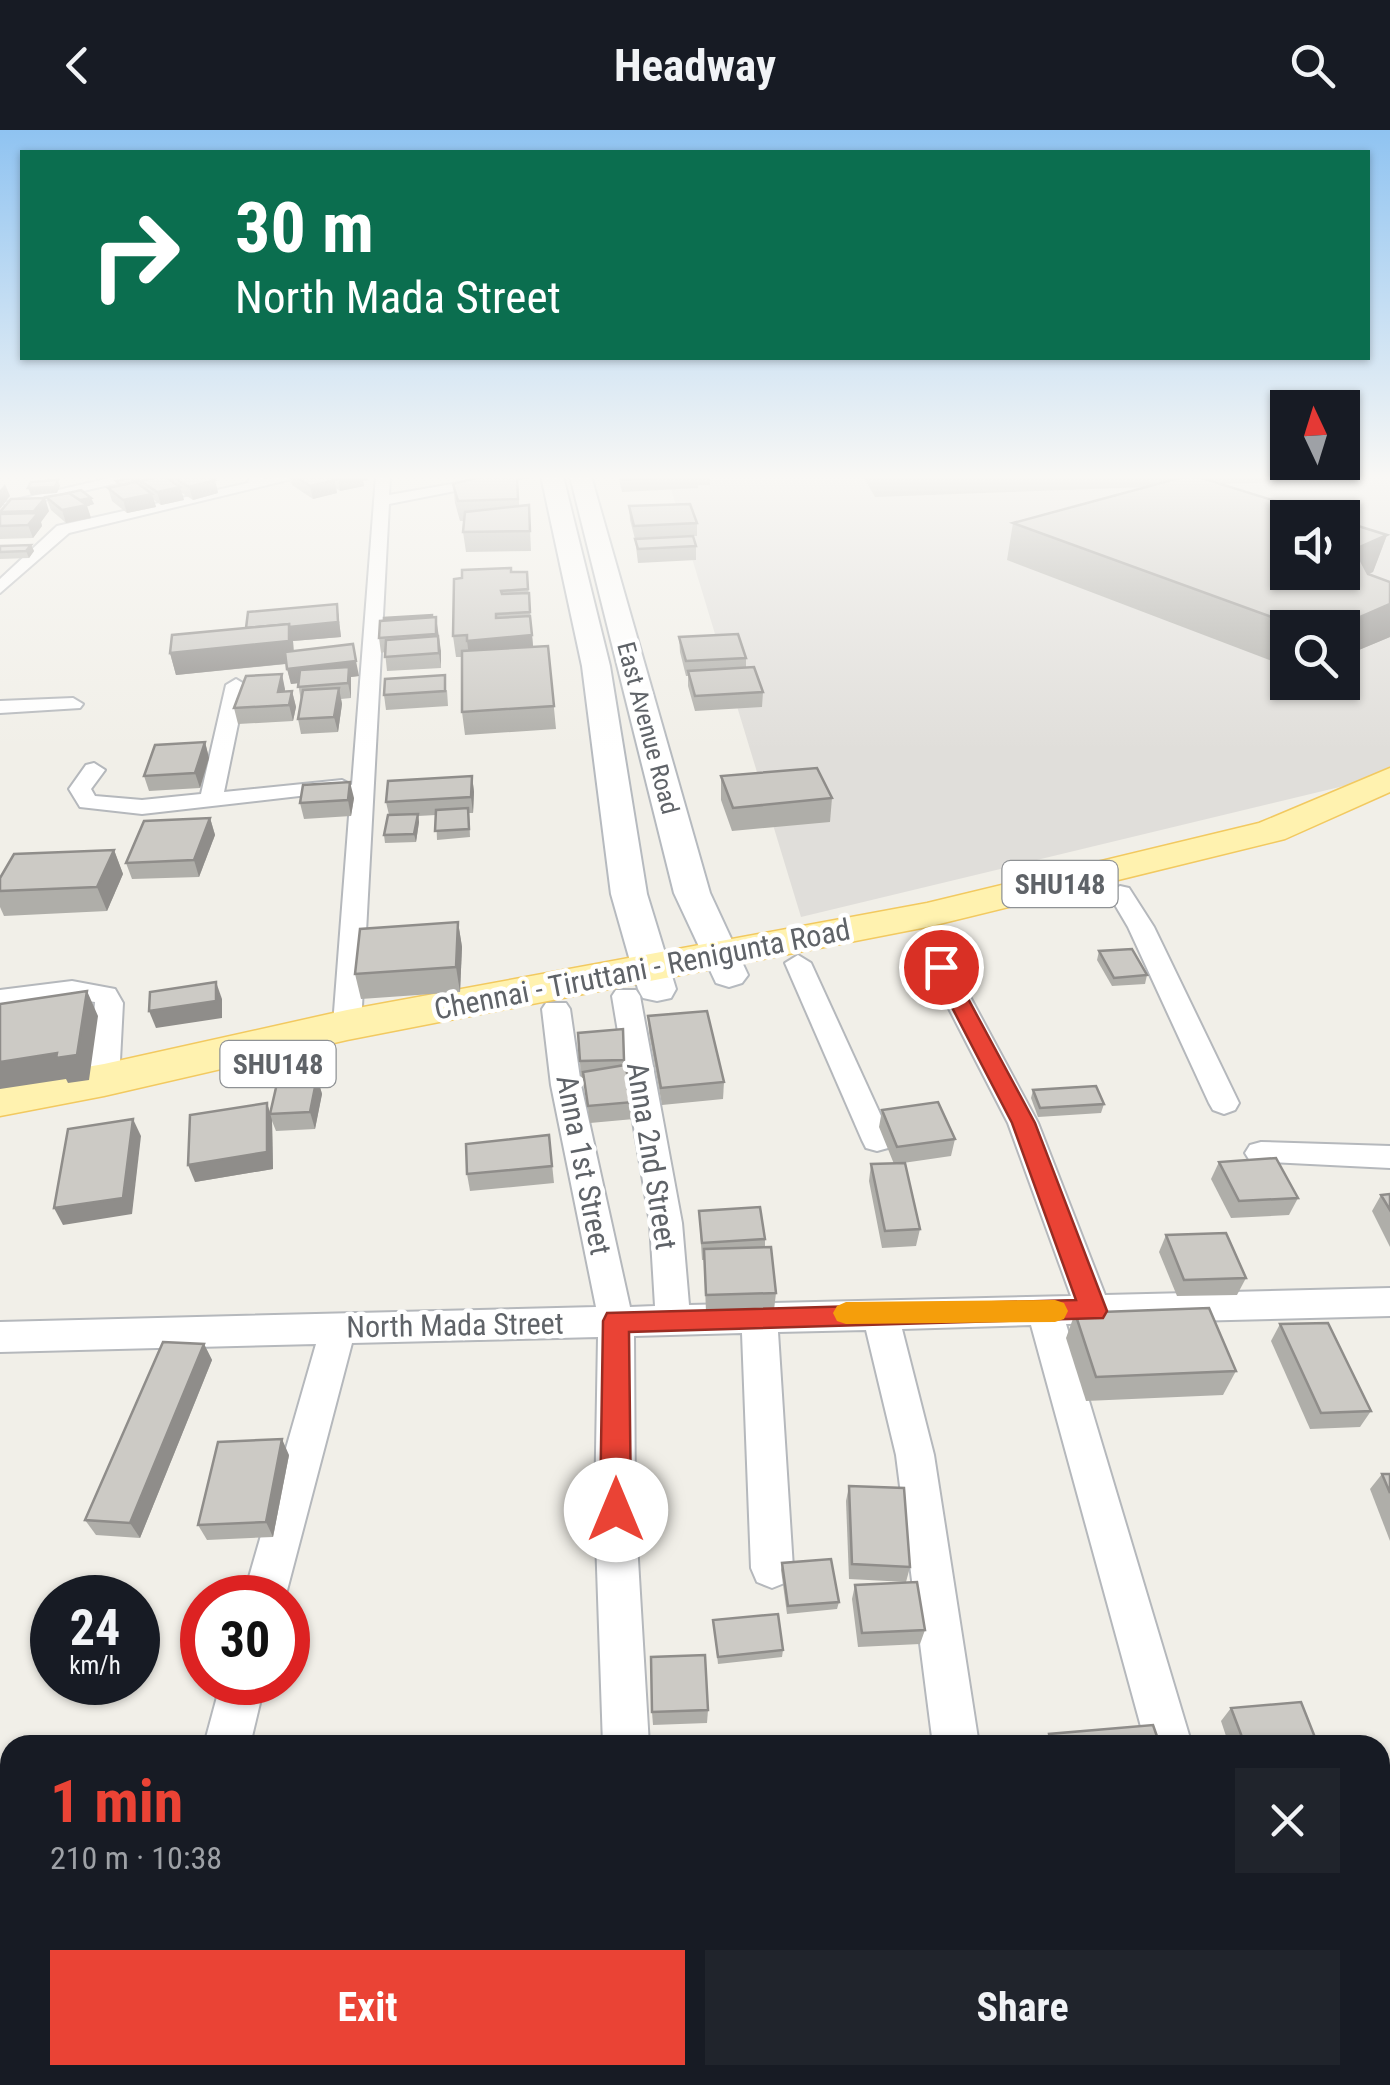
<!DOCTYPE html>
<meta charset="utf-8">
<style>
:root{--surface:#171b24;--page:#20242c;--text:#f1f3f6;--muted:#9ea1a6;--accent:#ea4335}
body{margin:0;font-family:"Roboto Condensed",sans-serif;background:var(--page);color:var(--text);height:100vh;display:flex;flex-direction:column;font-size:38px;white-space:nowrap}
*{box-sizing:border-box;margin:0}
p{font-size:32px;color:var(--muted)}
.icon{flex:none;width:55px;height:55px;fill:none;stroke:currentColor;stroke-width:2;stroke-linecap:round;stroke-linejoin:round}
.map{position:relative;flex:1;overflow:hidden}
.panel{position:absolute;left:0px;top:1605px;width:1390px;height:350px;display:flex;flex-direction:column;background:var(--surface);border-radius:30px 30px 0 0;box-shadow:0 2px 8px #0004}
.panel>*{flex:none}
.hud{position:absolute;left:20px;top:20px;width:1350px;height:210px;border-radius:0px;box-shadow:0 2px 8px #0004;background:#0b6e4f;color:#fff;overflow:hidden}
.needle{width:65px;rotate:356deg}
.controls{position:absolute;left:1270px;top:260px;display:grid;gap:20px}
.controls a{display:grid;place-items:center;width:90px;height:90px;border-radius:0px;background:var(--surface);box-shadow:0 2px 8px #0004;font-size:50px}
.speed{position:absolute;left:30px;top:1445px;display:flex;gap:20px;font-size:50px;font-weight:700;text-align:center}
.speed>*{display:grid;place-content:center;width:130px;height:130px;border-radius:50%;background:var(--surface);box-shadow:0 2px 8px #0004;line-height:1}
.speed small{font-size:25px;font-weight:400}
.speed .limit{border:15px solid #d22;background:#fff;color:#111}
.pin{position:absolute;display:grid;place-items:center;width:85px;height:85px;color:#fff;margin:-42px;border:5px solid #fff;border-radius:50%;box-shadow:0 2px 10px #0007}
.me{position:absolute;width:110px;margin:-55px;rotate:0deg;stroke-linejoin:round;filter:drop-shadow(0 0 8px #0008)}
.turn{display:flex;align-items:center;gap:35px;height:210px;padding:0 50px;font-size:45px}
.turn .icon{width:130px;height:130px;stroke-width:2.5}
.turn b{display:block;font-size:70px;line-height:85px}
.round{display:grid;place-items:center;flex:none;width:105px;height:105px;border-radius:0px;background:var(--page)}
.summary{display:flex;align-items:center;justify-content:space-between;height:170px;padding:0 50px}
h1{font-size:60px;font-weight:700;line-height:75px;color:var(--accent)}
.button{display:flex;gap:20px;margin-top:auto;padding:20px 50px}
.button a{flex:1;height:115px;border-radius:0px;background:var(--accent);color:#fff;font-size:40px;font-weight:700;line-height:115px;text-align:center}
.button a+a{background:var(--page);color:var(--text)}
header{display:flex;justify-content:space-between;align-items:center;height:130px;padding:0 50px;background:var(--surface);font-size:45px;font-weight:700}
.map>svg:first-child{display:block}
</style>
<header><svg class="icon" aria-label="back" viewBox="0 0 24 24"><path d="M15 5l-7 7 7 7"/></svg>Headway<svg class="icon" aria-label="search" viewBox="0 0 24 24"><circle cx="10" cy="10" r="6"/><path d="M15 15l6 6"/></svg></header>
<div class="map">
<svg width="1390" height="1955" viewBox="0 0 1390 1955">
<rect width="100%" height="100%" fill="#f1efe8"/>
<path fill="#e0deda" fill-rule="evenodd" d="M667,346H1390V639L1377,648L801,787ZM1288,388H1342V442H1288ZM1288,498H1342V552H1288Z"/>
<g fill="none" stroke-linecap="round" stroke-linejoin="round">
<g stroke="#b5b8bc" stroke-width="4">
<g id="minor">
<polygon points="118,346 147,346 11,378 3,373"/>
<polygon points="250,346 264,346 264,349 304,346 69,403 0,463 0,449 57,396 248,353"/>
<polygon points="376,346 390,346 389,365 498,346 531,346 389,374 361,895 357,902 337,902 333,895 351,660 142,684 80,677 69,659 86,635 94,633 105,640 91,659 95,666 142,670 201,664 226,555 236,549 246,555 224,662 342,650 352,655"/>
<polygon points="73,568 83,574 80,578 0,583 0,571"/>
<polygon points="1120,756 1129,758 1154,797 1239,973 1235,980 1224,984 1213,980 1209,973 1128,797 1108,763"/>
<polygon points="926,801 939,809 1038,993 1105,1165 1390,1158 1390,1186 1066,1194 1192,1615 1146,1615 1031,1195 902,1199 934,1325 979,1615 933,1615 896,1325 866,1200 778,1202 793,1438 787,1452 772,1458 757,1452 751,1438 742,1203 634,1206 635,1379 649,1615 603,1615 595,1379 598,1207 352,1213 285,1468 243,1468 316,1214 0,1222 0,1192 596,1177 551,955 542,879 546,873 566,873 570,879 581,955 630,1177 655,1176 650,1093 612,866 616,860 636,860 640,866 682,1093 689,1175 1071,1166 1008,993 913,809"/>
<polygon points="798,825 811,833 892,1010 888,1018 877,1021 866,1018 862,1010 785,833"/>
<polygon points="72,851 115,859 123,873 119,950 114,957 94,957 89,950 95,872 72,869 0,878 0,860"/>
<polygon points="1261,1012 1390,1016 1390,1038 1250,1031 1245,1023 1250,1015"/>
<polygon points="221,1552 265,1552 250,1615 204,1615"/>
<polygon points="97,1945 151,1945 147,1955 93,1955"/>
<polygon points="585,1945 639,1945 638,1955 584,1955"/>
<polygon points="955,1945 1009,1945 1010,1955 956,1955"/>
</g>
</g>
<g stroke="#b6babf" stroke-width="4">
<g id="secondary">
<polygon points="541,346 563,346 610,536 647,764 676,859 671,868 657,871 643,868 638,859 611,764 582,536"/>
<polygon points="570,346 591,346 710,763 748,845 742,853 729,857 716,853 674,763"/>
</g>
</g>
<g stroke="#f2c960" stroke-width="3">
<polygon id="primary" points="1390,638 1390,662 1285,709 927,797 347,910 104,966 0,986 0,952 104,934 347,880 927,773 1259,693"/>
</g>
<use href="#minor" fill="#fff" fill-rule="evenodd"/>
<use href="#secondary" fill="#fff" fill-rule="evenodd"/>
<use href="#primary" fill="#fff2af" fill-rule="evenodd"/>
</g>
<g fill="#afaea9">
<polygon points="153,346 215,350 218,363 193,370 182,363 184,370 161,375 154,370 156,377 127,383 112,371 108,358 117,356 116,351 136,352 135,348 154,348"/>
<polygon points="290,346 367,346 368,350 363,351 364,356 340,361 336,358 337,363 313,369 292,355"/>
<polygon points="618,346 710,346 710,355 698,355 698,358 622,362"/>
<polygon points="863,346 1341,346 1340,350 1221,354 1387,405 1373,442 1368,444 1390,452 1390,507 1342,527 1342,498 1288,498 1288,537 1007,430 1013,393 1147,357 875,367"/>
<polygon points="453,354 519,361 519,376 529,375 531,421 466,422 463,402 464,391 460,391 455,373"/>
<polygon points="46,367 91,368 94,374 87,376 91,388 66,393 51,380"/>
<polygon points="629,376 697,393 697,406 693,406 696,416 696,430 638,433 635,409 630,390"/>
<polygon points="0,381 49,381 41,392 42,396 33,408 0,409"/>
<polygon points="31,415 34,421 29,428 0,429 0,416"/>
<polygon points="511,442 527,442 533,517 548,516 556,599 465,605 462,582 462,527 456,527 453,506"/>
<polygon points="337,474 341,507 293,511 294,521 359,546 351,547 351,568 341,569 342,574 338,602 301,604 298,589 301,571 298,553 291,554 286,534 176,545 170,523 246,498"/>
<polygon points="432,487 436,487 441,538 387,541 385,522 381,523 379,508"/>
<polygon points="679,507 746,528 746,538 763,562 762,577 695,581 688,556 688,546 686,546 680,522"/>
<polygon points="285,559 285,562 292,561 296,577 293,591 238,594 234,578"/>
<polygon points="447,560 448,576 386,580 384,565"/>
<polygon points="205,612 209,628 200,658 149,661 144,646"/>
<polygon points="472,646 474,662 473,683 469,683 470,707 437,710 436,685 418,686 419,692 416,712 385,713 384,705 389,685 386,672"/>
<polygon points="721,646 832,668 830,692 732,701 721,670"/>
<polygon points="354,668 351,686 304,689 300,673"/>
<polygon points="210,688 215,705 199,747 132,749 126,733"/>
<polygon points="114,720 123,744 107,781 4,786 0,777 0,748"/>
<polygon points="458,792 462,817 460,862 361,869 355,844"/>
<polygon points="1099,821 1147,845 1145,854 1112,856 1097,830"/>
<polygon points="648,886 724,952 723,969 662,975 649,903"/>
<polygon points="623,899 624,936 634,972 634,989 590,993 584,948 581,948 578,903"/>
<polygon points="317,947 322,964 315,999 276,1001 272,991 273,1039 195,1052 267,973 270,983"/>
<polygon points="1033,960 1104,974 1101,983 1038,987 1031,968"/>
<polygon points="882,980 955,1009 951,1026 903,1033 920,1099 916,1116 882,1118 869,1051 871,1034 894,1034 879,997"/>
<polygon points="549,1005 554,1053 470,1061 467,1044"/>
<polygon points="1219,1032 1298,1068 1289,1085 1231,1088 1211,1049"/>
<polygon points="1390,1064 1390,1117 1372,1081 1381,1065"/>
<polygon points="699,1081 765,1109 765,1117 776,1163 774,1180 706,1182 704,1130 702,1130"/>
<polygon points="1166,1105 1246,1148 1237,1165 1177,1166 1159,1122"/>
<polygon points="1075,1183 1236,1241 1223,1265 1086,1271 1066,1208"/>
<polygon points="1280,1194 1371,1281 1360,1297 1310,1299 1271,1211"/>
<polygon points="204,1214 212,1230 140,1408 96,1405 85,1390"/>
<polygon points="289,1325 273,1407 207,1410 198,1395"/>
<polygon points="1382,1344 1390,1344 1390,1411 1370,1359"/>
<polygon points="849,1356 910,1437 906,1452 849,1449 846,1371"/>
<polygon points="782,1433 839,1472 837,1479 787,1484 781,1440"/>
<polygon points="855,1455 925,1500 920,1514 858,1517 852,1469"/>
<polygon points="713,1490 783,1520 782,1527 718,1534"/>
<polygon points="1231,1578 1318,1615 1229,1615 1221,1591"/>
<polygon points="708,1580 707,1593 653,1595 652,1582"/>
<polygon points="1049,1604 1160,1615 1042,1615"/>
</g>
<g fill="#8f8d8a">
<polygon points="349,346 367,346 368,350 363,351 364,356 340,361 338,348"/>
<polygon points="58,350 60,356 57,363 31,365 28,358"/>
<polygon points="215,350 218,363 193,370 189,357"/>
<polygon points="335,350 337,363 313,369 310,356"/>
<polygon points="5,354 10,366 0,379 0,360"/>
<polygon points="180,357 184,370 161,375 157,362"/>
<polygon points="152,364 156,377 127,383 123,370"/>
<polygon points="45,368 49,381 41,392 42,396 33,408 28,395 35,386 34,381"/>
<polygon points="91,368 94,374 87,376 91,388 66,393 62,380 78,371"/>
<polygon points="1387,405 1373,442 1342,456 1355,419"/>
<polygon points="31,415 34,421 29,428 26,421"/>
<polygon points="337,474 341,507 293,511 294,533 176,545 170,523"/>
<polygon points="1390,474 1390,507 1342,527 1342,498 1335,498"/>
<polygon points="436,487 441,521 441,538 436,504"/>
<polygon points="532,505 534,527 470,533 467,511"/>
<polygon points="356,531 359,546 351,547 351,568 348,553 349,547 291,554 287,539"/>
<polygon points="282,544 285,559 282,577 278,562"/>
<polygon points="339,558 342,574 338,602 334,587"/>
<polygon points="292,561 296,577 293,591 289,575"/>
<polygon points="205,612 209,628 200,658 195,643"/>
<polygon points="472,646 474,662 473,683 471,667"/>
<polygon points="350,652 354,668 351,686 348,670"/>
<polygon points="418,684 419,692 416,712 414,704"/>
<polygon points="210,688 215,705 199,747 194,730"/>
<polygon points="114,720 123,744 107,781 97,757"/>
<polygon points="458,792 462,817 460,862 456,837"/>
<polygon points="216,852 222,869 222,888 156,898 149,881"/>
<polygon points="87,861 98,886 89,950 68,953 66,949 0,959 0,932"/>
<polygon points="317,947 322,964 315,999 310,982"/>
<polygon points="267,973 272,990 273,1039 195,1052 188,1035"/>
<polygon points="133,989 141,1006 132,1084 63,1095 54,1078"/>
<polygon points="204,1214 212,1230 140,1408 130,1393"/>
<polygon points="282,1309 289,1325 273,1407 266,1392"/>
</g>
<g fill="#cccac5" stroke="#8f8d8a" stroke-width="2.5">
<polygon points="145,346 153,348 141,351 142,353 135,348"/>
<polygon points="161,346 164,346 180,357 157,362 141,351"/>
<polygon points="208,346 215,350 189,357 173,347"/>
<polygon points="294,346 328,346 335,350 310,356"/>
<polygon points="485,346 517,346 518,369 458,371 453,354"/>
<polygon points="620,346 688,346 622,350"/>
<polygon points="1187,346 1195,346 1330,388 1288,388 1288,442 1342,442 1342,391 1387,405 1355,419 1368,444 1390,452 1390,474 1335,498 1302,498 1013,393"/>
<polygon points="131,348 135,352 121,355 116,351"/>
<polygon points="58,350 55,357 28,358 31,352"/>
<polygon points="136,352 152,364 123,370 108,358"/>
<polygon points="81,360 91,368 80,370 68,363"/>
<polygon points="69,363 87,375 62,380 46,367"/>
<polygon points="45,368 34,381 0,382 11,369"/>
<polygon points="690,374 697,393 634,396 629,376"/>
<polygon points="529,375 530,401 463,402 465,382"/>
<polygon points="38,383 28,395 0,396 0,384"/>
<polygon points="693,406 696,416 638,419 635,409"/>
<polygon points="31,415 26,421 0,422 0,416"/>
<polygon points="511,438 511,442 527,442 528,459 501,461 502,464 529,463 530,482 496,484 496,488 530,486 532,505 467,511 467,505 453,506 454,449 462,448 462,440"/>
<polygon points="337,474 338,492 289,497 289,494 246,498 248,482"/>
<polygon points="432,485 432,487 384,490 384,488"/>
<polygon points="436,487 436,504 379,508 380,491"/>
<polygon points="289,494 289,511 170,523 172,505"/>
<polygon points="738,504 746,528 686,531 679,507"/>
<polygon points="438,506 439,523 385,527 386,510"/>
<polygon points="353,514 356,531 287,539 285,522"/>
<polygon points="548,516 554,576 462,582 462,521"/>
<polygon points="349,537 348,553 298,557 300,540"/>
<polygon points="754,537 763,562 695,566 688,541"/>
<polygon points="282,544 278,562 292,561 289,575 234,578 246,546"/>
<polygon points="445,545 445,561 384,565 385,549"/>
<polygon points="339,558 334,587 298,589 303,560"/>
<polygon points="205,612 195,643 144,646 155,615"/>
<polygon points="817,638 832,668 733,678 721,646"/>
<polygon points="472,646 471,667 386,672 388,651"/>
<polygon points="350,652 348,670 300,673 303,655"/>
<polygon points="468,678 469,699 435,701 436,680"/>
<polygon points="418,684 414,704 384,705 388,685"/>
<polygon points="210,688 194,730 126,733 144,691"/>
<polygon points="114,720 97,757 0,761 0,748 14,724"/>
<polygon points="458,792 456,837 355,844 360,799"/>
<polygon points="1132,819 1147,845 1114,848 1099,821"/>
<polygon points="216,852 216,871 149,881 150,862"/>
<polygon points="87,861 77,925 56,928 57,923 0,932 0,874"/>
<polygon points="707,881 724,952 661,958 648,886"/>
<polygon points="623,899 624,930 580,931 578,903"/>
<polygon points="625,935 634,972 588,976 583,942"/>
<polygon points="317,947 310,982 270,984 278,949"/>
<polygon points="1096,956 1104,974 1040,978 1033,960"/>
<polygon points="938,972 955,1009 897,1017 882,980"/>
<polygon points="267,973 267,1022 188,1035 190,985"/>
<polygon points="133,989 123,1068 54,1078 68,999"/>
<polygon points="549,1005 552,1036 467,1044 466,1014"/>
<polygon points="1276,1028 1298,1068 1239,1071 1219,1032"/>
<polygon points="905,1033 920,1099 885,1101 871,1034"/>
<polygon points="1390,1064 1390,1080 1381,1065"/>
<polygon points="760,1077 765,1109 702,1113 699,1081"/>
<polygon points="1226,1103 1246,1148 1184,1150 1166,1105"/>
<polygon points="771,1117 776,1163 706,1165 704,1119"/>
<polygon points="1209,1178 1236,1241 1096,1247 1075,1183"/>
<polygon points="1328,1193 1371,1281 1321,1283 1280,1194"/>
<polygon points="163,1212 204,1214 130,1393 85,1390"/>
<polygon points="282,1309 266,1392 198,1395 218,1312"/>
<polygon points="1382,1344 1390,1344 1390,1363"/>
<polygon points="849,1356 904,1358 910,1437 852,1434"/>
<polygon points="831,1429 839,1472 788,1476 782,1433"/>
<polygon points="917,1452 925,1500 862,1503 855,1455"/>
<polygon points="778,1484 783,1520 718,1527 713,1490"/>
<polygon points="705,1525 708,1580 652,1582 651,1527"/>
<polygon points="1301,1572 1318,1615 1245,1615 1231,1578"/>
<polygon points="1153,1595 1160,1615 1051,1615 1049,1604"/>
<polygon points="705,1945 901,1945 902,1955 705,1955"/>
</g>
<linearGradient id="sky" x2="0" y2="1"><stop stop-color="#8fc3f1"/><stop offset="0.56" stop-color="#f9f8f5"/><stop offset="1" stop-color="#f9f8f5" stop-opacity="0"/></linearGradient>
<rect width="1390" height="620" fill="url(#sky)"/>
<polygon fill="#ea4335" stroke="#982c22" stroke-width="2.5" points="941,831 951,837 1035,993 1107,1181 1103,1188 629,1202 631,1380 626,1389 616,1394 605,1389 600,1380 603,1191 607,1183 1076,1170 1012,993 931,837"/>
<polygon fill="#f59e0b" points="1055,1170 1064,1173 1068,1181 1064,1189 1055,1192 846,1194 837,1191 833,1183 837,1176 846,1172"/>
<g text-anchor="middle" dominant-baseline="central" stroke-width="9" stroke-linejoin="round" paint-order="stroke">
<g font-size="25" fill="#5f6368" stroke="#fff">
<text transform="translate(648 598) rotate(75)">East Avenue Road</text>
</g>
<g fill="#fff" stroke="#8f9295" stroke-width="2.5">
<rect x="1002.5" y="731" width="115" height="46" rx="8"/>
<rect x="220.5" y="911" width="115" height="46" rx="8"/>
</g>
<g font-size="28" font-weight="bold" fill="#5f6368">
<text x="1060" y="754">SHU148</text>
<text x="278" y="934">SHU148</text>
</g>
<g font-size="30" fill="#5f6368" stroke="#fff">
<text transform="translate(642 839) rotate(-11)">Chennai - Tiruttani - Renigunta Road</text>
<text transform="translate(652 1026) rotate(81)">Anna 2nd Street</text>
<text transform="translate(584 1035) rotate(79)">Anna 1st Street</text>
<text transform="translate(455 1195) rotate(-1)">North Mada Street</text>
</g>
</g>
</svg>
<div class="controls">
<a><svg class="needle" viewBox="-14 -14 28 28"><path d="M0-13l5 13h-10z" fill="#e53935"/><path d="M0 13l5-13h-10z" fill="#9ea1a6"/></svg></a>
<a><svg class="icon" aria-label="sound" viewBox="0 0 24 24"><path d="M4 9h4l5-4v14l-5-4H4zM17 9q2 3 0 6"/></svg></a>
<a><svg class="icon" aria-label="search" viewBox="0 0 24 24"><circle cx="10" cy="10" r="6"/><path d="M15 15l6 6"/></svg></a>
</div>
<div class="speed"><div>24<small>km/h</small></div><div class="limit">30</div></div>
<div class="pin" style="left:941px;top:837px;background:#d93025"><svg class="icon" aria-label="arrive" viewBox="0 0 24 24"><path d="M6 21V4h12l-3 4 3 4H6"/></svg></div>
<svg class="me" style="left:616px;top:1380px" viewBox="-20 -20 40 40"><circle r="19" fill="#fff"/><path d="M0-13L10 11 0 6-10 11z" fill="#ea4335"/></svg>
<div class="hud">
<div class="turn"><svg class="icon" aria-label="right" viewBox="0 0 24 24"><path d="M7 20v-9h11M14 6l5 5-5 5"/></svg><div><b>30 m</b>North Mada Street</div></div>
</div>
<section class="panel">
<div class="summary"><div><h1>1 min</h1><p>210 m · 10:38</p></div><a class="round"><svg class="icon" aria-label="close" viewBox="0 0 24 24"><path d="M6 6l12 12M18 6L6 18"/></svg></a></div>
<div class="button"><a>Exit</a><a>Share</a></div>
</section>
</div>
